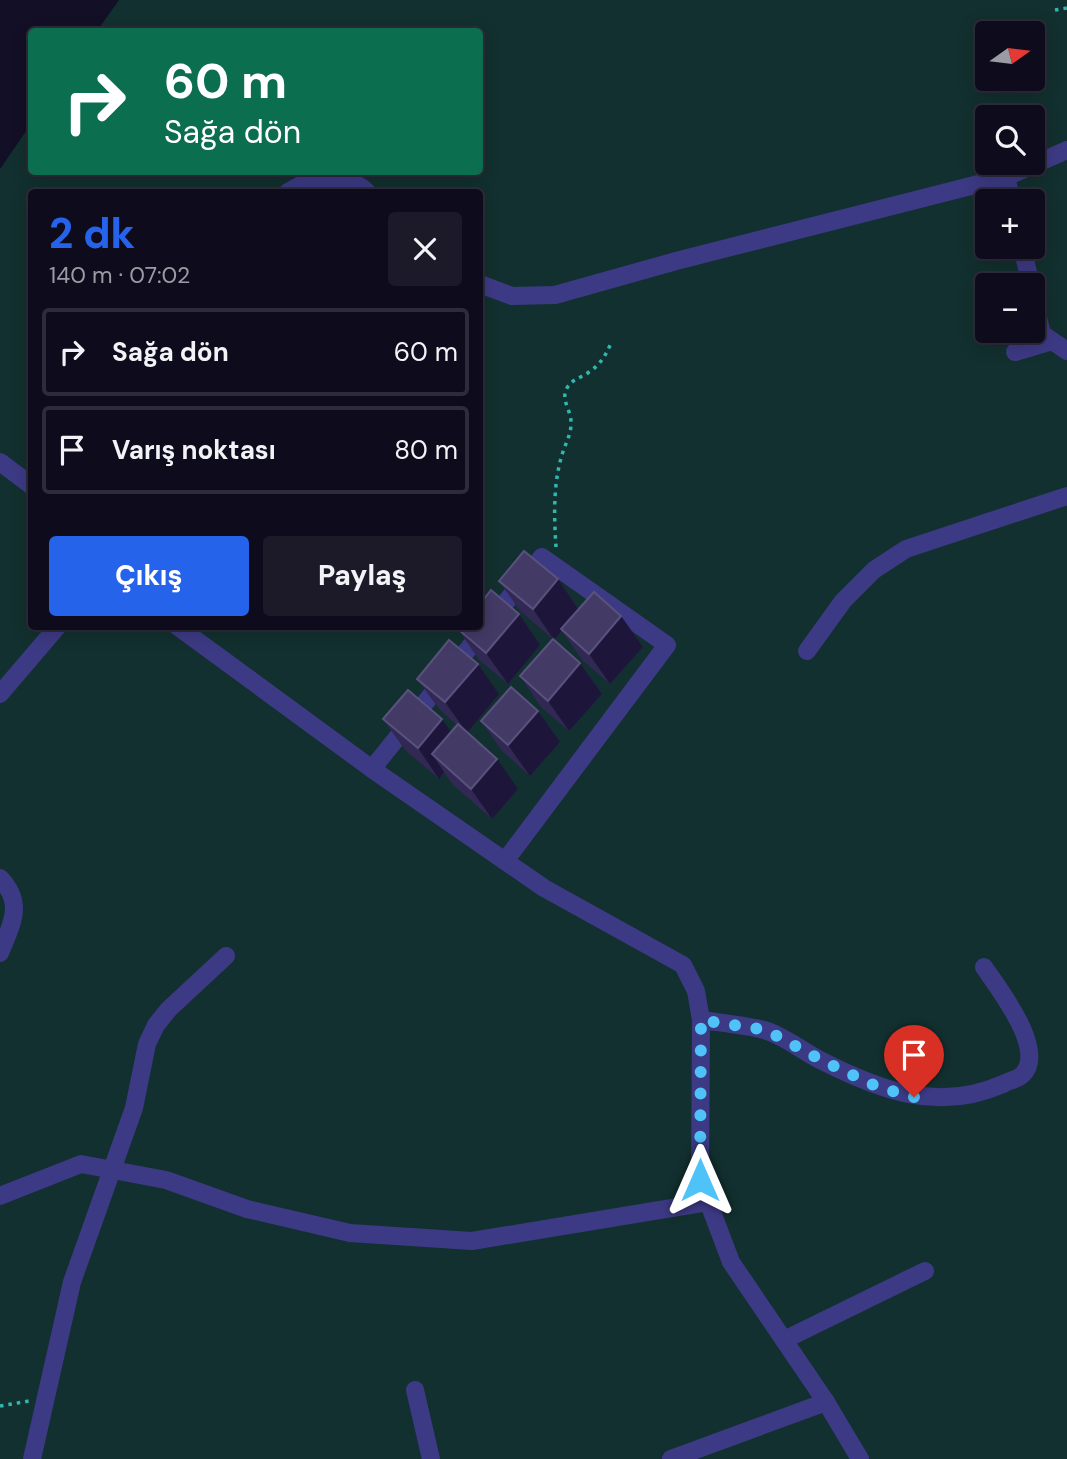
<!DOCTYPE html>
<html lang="tr">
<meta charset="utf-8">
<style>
:root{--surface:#0e0b1c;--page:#1c1929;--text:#f1f3f6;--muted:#9b9ba3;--line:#2e2b3b;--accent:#2563eb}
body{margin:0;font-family:"DM Sans",sans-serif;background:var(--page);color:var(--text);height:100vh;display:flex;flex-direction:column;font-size:26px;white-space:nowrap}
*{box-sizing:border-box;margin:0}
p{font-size:23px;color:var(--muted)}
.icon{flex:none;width:38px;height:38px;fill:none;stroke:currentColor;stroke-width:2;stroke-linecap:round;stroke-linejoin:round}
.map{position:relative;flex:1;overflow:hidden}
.sheet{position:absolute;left:28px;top:189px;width:455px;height:441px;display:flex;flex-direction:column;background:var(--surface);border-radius:7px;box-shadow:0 4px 18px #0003,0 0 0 2px var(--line)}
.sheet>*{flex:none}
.hud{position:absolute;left:28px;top:28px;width:455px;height:147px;border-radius:7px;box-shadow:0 4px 18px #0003,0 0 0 2px var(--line);background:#0b6e4f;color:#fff;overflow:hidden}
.needle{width:46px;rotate:76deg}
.tools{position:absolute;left:975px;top:21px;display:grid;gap:14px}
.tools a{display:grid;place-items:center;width:70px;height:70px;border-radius:7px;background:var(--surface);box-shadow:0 4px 18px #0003,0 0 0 2px var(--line);font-size:35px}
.pin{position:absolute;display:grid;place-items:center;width:60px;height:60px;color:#fff;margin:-72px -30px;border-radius:50% 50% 50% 0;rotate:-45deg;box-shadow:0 0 7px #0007}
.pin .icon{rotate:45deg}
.me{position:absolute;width:77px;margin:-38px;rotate:0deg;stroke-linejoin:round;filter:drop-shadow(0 0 5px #0008)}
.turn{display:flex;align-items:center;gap:24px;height:147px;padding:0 21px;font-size:32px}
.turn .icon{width:91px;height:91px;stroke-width:2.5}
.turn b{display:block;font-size:49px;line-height:60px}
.round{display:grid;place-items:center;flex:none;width:74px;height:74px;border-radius:7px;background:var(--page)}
.overview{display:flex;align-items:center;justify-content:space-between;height:119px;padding:0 21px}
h1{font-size:42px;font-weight:800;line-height:52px;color:var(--accent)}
.primary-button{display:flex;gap:14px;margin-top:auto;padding:14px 21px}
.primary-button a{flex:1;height:80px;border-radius:7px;background:var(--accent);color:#fff;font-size:28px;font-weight:800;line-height:80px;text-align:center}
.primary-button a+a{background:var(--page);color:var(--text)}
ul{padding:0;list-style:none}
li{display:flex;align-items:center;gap:21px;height:88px;margin:0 14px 10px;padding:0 7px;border:4px solid var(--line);border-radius:7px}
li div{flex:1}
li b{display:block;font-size:26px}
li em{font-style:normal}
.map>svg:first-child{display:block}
</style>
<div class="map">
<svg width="1067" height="1459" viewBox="0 0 1067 1459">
<rect width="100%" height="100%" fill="#130f26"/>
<path fill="#12302f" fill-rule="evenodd" d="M119,0H1067V1459H0V169L31,124L32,172H480V32L97,31ZM987,33H1032V79H987ZM987,117H1032V163H987ZM32,192H480V626H32ZM987,201H1032V247H987ZM987,285H1032V331H987Z"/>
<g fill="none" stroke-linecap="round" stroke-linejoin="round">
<g stroke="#2fb8b0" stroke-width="3.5" stroke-dasharray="3.5 5" stroke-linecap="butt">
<polyline points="1055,10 1067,8"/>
<path d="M556,547C554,517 553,484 562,455C565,444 571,435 571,424C572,411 560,400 567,388C572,379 581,378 589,372C600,365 606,355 611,343"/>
<polyline points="0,1406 29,1401"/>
</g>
<g stroke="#3d3a85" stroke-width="18">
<polyline points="1006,177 1012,201"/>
<path d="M288,192C312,176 345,171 367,192"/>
<polyline points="1022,247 1031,285"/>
<polyline points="480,284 512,296 555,295 676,261 1006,177 1067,150"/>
<polyline points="1032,293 1042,334 1067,351"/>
<polyline points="1015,352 1052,341"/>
<polyline points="0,462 32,486"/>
<polyline points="177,626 372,769 544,888 683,965 696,991 701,1020 700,1180 731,1262 826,1402 860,1459"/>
<polyline points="807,651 843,601 874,570 906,549 1067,496"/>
<polyline points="0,694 58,626"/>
<polyline points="372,769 542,557 667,645 505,861"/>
<path d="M0,878C25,904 11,925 0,953"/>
<path d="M701,1020C722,1023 744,1025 764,1030C783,1035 802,1051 820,1060C879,1090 938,1113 1003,1084C1008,1081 1018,1079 1022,1075C1048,1051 998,988 984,967"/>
<polyline points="0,1196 81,1164 166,1180 247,1209 350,1233 472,1241 708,1202"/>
<polyline points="784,1340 925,1271"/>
<polyline points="415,1390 431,1459"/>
<polyline points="32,1459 72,1282 134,1108 147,1044 156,1025 169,1009 226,956"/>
<polyline points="671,1459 826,1402"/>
</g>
</g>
<g fill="#312854">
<polygon points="558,579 579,609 621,616 643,647 610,684 582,660 562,631 554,640 520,611 499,581"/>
<polygon points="519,614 540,645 508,684 479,660 458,629"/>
<polygon points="580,663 602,694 569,731 541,707 520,676"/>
<polygon points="478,664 499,694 467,733 518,789 492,819 453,785 444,772 439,779 405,750 383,719 451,732 457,725 439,709 417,679"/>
<polygon points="538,711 560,742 530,776 502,751 481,721"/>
</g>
<g fill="#1d163a">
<polygon points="558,579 579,610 554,640 533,609"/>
<polygon points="519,614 540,645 508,684 486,653"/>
<polygon points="621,616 643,647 610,684 589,654"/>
<polygon points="580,663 602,694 569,731 548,701"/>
<polygon points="478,664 499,694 467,733 445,702"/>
<polygon points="538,711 560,742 530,776 508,745"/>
<polygon points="442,719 463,749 432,754 444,772 439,779 418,748"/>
<polygon points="497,759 518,789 492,819 471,789"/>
</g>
<g fill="#433a66" stroke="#5a527e" stroke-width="2">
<polygon points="524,551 558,579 533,609 499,581"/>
<polygon points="491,590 519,614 486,653 458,629 460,626 480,626 480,604"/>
<polygon points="594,592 621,616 589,654 561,629"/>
<polygon points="553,639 580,663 548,701 520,676"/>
<polygon points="449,640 478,664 445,702 417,679"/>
<polygon points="511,687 538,711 508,745 481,721"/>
<polygon points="408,690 442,719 418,748 383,719"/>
<polygon points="458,724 497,759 471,789 432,754"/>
</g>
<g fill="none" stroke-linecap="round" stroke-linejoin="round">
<polyline stroke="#4fc3f7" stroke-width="12" stroke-dasharray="0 21.6" points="700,1180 701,1020 766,1030 821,1060 878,1087 914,1097"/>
</g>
</svg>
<div class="tools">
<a><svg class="needle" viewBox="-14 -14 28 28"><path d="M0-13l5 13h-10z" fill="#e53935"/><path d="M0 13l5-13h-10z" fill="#9b9ba3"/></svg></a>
<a><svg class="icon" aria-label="search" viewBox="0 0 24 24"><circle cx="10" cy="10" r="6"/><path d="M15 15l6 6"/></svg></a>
<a>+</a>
<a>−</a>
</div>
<div class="pin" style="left:914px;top:1097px;background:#d93025"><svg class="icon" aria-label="arrive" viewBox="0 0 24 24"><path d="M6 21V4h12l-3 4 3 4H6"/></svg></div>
<svg class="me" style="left:700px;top:1180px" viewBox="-20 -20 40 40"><path d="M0-17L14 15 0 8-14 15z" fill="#4fc3f7" stroke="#fff" stroke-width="4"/></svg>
<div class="hud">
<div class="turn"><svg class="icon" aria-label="right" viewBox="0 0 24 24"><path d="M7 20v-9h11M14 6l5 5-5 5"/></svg><div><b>60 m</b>Sağa dön</div></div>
</div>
<section class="sheet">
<div class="overview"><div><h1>2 dk</h1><p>140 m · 07:02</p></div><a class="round"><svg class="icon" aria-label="close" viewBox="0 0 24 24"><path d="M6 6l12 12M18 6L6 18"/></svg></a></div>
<ul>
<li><svg class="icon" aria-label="right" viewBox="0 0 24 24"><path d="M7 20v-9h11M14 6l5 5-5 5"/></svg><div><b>Sağa dön</b></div><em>60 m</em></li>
<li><svg class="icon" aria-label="arrive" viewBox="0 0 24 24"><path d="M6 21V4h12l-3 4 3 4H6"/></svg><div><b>Varış noktası</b></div><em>80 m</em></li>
</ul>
<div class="primary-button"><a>Çıkış</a><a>Paylaş</a></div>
</section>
</div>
